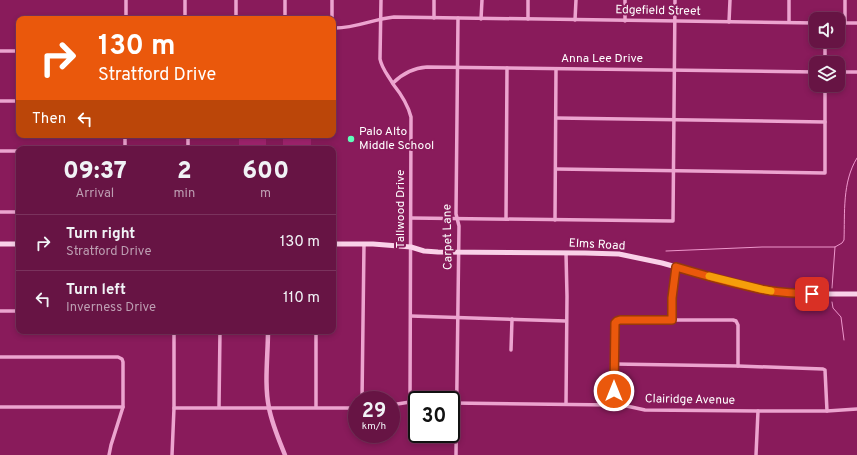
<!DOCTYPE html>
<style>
:root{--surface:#671444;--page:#6f214f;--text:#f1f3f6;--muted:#bd9eb2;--line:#7a335d}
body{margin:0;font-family:Overpass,sans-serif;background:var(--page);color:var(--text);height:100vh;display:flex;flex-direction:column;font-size:15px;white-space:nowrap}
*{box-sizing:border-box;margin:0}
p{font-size:13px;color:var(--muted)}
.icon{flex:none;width:22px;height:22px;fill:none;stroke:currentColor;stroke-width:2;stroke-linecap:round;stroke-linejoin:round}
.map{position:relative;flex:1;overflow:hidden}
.side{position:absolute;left:16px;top:146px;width:320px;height:188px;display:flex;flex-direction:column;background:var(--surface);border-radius:8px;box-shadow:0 2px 6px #0003,0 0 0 1px var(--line)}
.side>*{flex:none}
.top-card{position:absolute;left:16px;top:16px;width:320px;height:122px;border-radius:8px;box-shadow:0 2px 6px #0003,0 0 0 1px var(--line);background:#ea580c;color:#fff;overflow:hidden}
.fabs{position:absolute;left:809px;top:12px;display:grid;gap:8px}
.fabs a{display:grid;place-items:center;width:36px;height:36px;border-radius:8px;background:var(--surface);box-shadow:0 2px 6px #0003,0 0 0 1px var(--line);font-size:20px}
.speed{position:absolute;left:348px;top:391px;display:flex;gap:8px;font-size:20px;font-weight:700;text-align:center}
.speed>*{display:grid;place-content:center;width:52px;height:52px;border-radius:50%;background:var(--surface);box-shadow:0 2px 6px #0003,0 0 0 1px var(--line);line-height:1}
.speed small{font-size:10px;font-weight:400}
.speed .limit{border:2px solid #111;border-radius:6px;background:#fff;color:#111}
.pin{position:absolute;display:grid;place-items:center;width:34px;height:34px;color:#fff;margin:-17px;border-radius:8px;box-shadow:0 2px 6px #0006}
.me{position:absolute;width:44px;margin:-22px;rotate:0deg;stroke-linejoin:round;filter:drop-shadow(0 0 3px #0008)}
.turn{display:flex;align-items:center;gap:14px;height:84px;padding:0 16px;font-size:18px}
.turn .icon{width:52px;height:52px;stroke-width:2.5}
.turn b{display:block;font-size:28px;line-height:34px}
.then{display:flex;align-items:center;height:38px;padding:0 16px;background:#0003;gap:8px;font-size:15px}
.eta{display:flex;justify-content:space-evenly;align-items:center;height:68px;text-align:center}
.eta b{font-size:24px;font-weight:800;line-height:28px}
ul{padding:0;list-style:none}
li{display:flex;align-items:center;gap:12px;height:56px;padding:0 16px;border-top:1px solid var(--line)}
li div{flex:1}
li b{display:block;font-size:15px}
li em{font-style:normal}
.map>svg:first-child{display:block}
</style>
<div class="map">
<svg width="857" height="455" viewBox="0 0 857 455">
<rect width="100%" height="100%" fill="#891b5b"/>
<g fill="#a2246f">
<rect x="239" y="135" width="27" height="14"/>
<polygon points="283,135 311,135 311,147 283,146"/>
</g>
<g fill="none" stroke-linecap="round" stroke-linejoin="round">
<g stroke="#ee97cc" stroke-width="1">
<path d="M666,251L762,247H835L842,243L844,240C845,213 842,182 857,158"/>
<polyline points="832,288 835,247"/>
<polyline points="832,302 833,308 841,317 844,340"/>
</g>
<g stroke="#eca4cf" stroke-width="3.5">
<polyline points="126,0 126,19"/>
<path d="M381,0L380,59C382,69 388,75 393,84C401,94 408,105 411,117L410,402"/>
<polyline points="434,18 434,0"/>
<polyline points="185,19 185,0"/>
<polyline points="236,19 236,0"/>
<polyline points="285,19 285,0"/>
<polyline points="332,19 332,0"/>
<polyline points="481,19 482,0"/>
<polyline points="528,19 528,0"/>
<polyline points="575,20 576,0"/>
<polyline points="625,21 625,0"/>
<polyline points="729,22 730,0"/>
<polyline points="789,22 789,0"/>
<polyline points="838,23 857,23"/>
<polyline points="845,23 845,0"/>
<path d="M333,28C354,29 373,19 394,17L816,23"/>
<polyline points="825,41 825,63"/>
<polyline points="0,51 19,51"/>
<polyline points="838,72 857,72"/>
<path d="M393,83C403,73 413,68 427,67L816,72"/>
<polyline points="0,101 19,101"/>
<polyline points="556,118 825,122"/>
<polyline points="125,149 125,135"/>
<polyline points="188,149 188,135"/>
<polyline points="0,151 19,151"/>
<polyline points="556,169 825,173 825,85"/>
<polyline points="0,212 19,212"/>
<polyline points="411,218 673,221 675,0"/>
<polyline points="506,219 507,68"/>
<polyline points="555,220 556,69"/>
<polyline points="0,311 19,311"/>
<polyline points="411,316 566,321"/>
<polyline points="672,320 672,298 676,267"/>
<polyline points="511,350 512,319"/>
<polyline points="0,357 118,357 122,359 123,362 123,407 111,445 109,455"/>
<polyline points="614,364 738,366 823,369 825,370 827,411"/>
<polyline points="362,400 364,244"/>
<polyline points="451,403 613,405 622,405 645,410 758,411 827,411 857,409"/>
<polyline points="566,404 567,296 566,253"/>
<polyline points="391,405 410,402 417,402"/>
<polyline points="613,405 614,325 617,321 620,320 733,320 736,321 738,325 738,366"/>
<polyline points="0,407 123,407"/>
<polyline points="219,407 220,331"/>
<polyline points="316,407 316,331"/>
<polyline points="174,408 357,408"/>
<polyline points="172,455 174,408 174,331"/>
<polyline points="456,455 459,226 456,214 458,18"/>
<polyline points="756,455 758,411"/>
</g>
<path stroke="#eca4cf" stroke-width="4.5" d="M268,331C268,356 264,384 269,408C272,424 279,440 285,455"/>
<g stroke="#f9d1e8" stroke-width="5">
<polyline points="0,244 19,244"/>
<polyline points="333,244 373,244 411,247 424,251 438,252 585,253 619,254 662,263 716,278 761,289 799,294 857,294"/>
</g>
</g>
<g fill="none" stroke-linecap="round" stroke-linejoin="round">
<g stroke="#983908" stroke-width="10">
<path id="route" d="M614,391L615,323L617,321L620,320H672V298L676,267C703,275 731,283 760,289C777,293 795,293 812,294"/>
</g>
<use href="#route" stroke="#ea580c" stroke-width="7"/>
<polyline stroke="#f59e0b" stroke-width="7" points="709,276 761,289 771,291"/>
</g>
<circle fill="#61fdba" stroke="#891b5b" stroke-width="1.5" cx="351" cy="139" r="4"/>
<g text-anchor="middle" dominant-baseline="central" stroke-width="4" stroke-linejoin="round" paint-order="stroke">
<g font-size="12" fill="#fff" stroke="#891b5b">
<text transform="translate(658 11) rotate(1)">Edgefield Street</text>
<text x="602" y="59">Anna Lee Drive</text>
<text transform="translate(401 209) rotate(-90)">Tallwood Drive</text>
<text transform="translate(448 237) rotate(-91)">Carpet Lane</text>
<text transform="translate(597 245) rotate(3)">Elms Road</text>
<text transform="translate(690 400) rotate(1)">Clairidge Avenue</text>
</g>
<g font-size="12" fill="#fff" stroke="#891b5b" text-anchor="start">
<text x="359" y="132">Palo Alto<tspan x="359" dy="14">Middle School</tspan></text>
</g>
</g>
</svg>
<div class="fabs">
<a><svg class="icon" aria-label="sound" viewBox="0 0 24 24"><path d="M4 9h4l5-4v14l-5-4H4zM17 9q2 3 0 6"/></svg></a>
<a><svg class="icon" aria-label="layers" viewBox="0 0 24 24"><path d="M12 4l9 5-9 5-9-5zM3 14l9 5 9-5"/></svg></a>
</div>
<div class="speed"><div>29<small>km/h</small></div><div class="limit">30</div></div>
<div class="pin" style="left:812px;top:294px;background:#d93025"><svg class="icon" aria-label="arrive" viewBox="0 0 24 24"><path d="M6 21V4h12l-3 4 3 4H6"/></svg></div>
<svg class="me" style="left:614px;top:391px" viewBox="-20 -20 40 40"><circle r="17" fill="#ea580c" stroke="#fff" stroke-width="3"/><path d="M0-11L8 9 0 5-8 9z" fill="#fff"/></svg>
<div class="top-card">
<div class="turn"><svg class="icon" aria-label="right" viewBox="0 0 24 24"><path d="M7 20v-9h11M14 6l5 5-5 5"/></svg><div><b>130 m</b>Stratford Drive</div></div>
<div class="then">Then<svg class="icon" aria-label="left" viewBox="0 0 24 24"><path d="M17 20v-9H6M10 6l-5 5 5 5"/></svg></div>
</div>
<section class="side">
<div class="eta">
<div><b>09:37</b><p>Arrival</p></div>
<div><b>2</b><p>min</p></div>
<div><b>600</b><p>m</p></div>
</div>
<ul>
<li><svg class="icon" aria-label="right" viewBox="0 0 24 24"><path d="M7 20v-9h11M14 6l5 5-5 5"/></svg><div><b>Turn right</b><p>Stratford Drive</p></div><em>130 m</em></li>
<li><svg class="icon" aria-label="left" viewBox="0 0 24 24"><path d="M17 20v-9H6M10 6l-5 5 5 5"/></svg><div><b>Turn left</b><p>Inverness Drive</p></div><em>110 m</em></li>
</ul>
</section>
</div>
